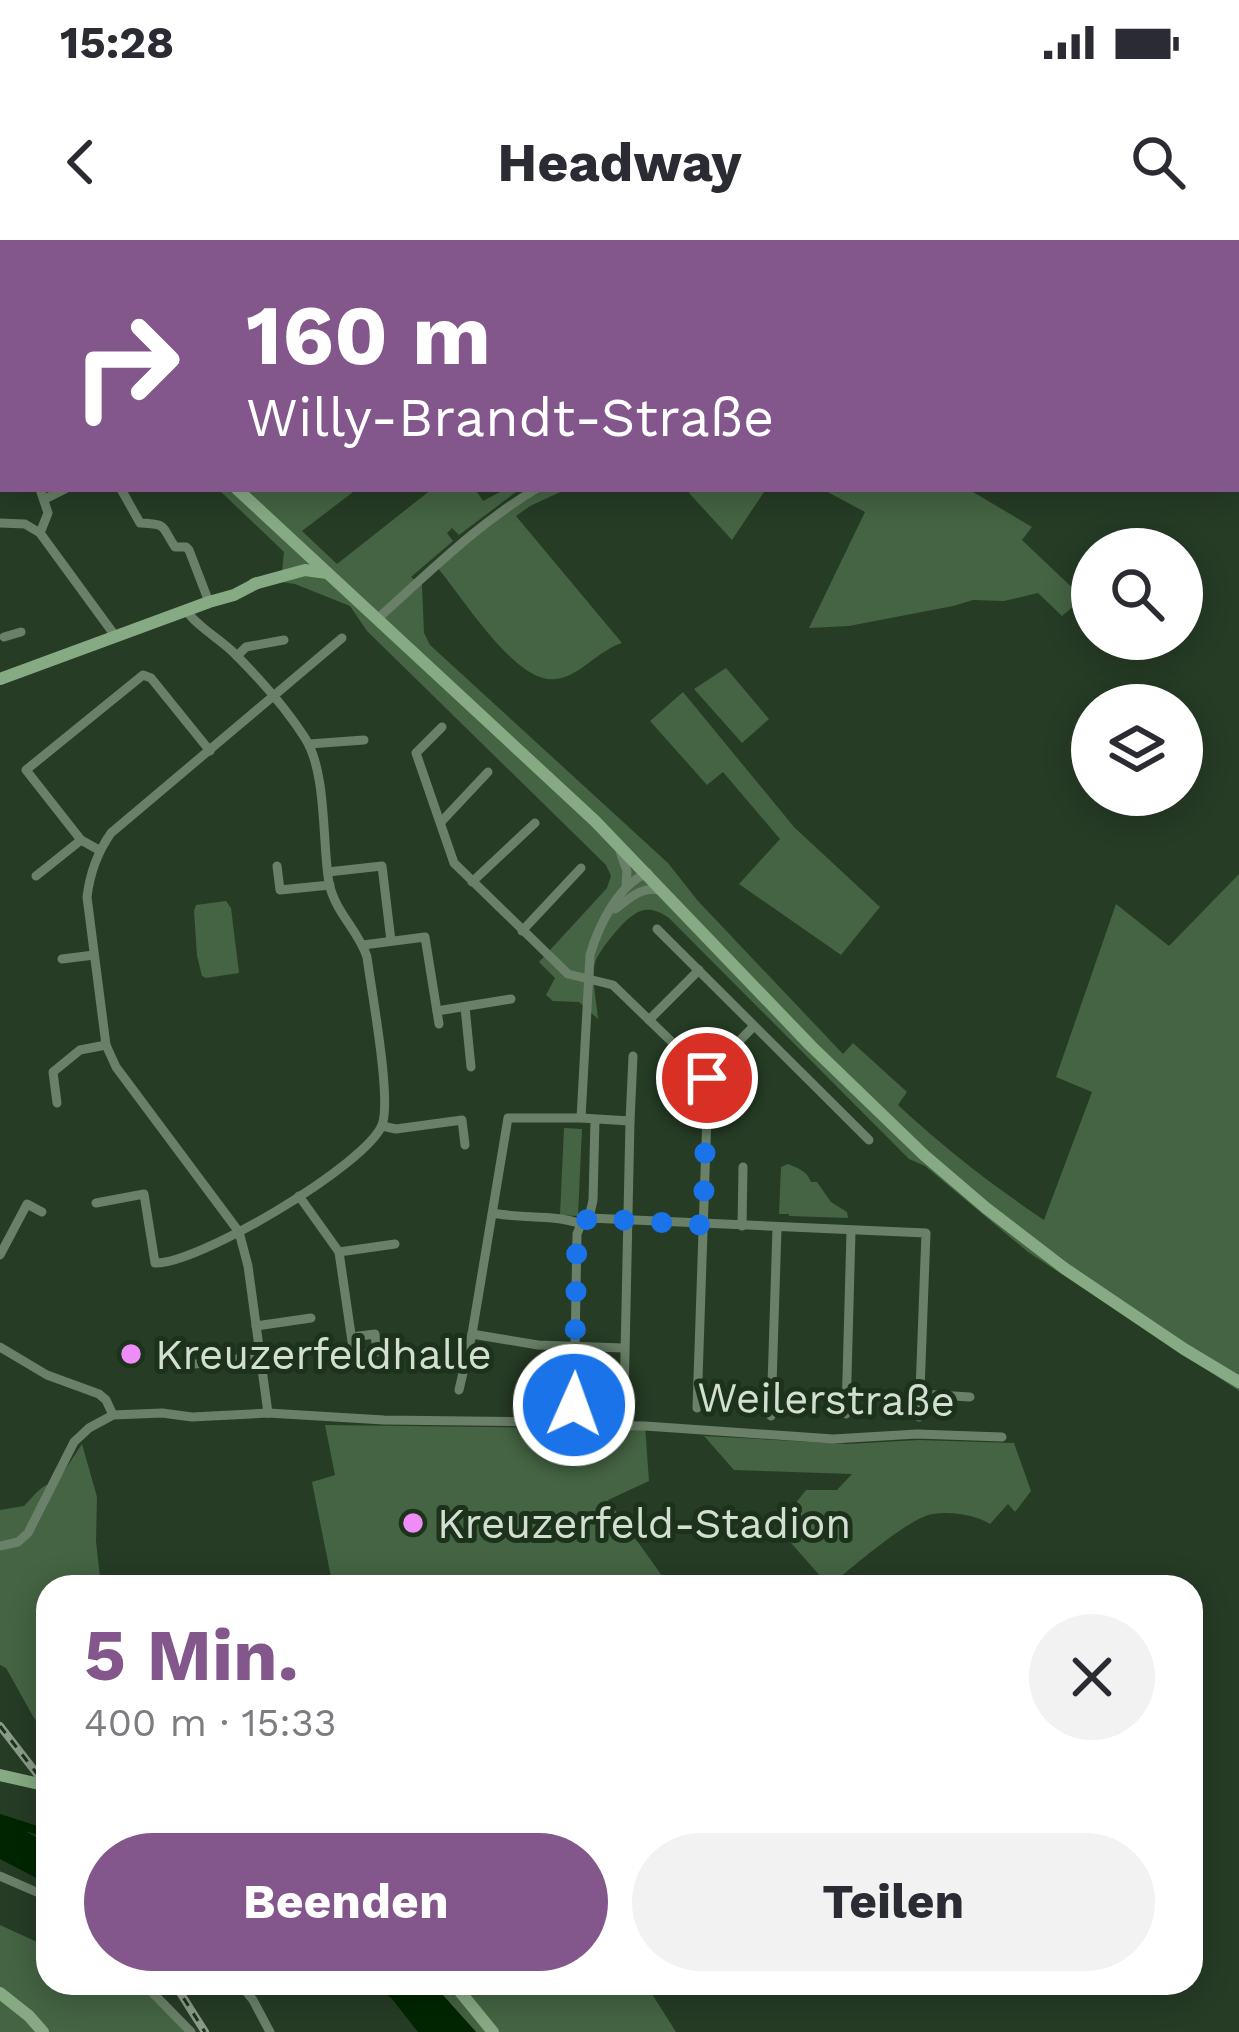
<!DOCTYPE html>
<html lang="de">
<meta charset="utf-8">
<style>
:root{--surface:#fff;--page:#f2f2f3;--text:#2b2b33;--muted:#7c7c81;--accent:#83578c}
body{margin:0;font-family:"Work Sans",sans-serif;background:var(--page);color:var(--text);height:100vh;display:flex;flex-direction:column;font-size:45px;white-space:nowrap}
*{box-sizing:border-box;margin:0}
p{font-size:39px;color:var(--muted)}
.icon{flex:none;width:66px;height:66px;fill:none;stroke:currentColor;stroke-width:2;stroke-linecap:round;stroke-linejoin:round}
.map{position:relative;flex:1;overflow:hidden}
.drawer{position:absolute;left:36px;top:1335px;width:1167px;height:420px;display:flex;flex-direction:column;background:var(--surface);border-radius:36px;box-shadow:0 6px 30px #0003}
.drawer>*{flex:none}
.hud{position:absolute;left:0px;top:0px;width:1239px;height:252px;box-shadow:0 6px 30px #0003;background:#83578c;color:#fff;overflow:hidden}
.controls{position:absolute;left:1071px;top:288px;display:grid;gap:24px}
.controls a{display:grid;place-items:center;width:132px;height:132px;border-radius:50%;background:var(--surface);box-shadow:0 6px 30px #0003;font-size:60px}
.pin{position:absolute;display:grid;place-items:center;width:102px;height:102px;color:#fff;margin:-51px;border:6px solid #fff;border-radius:50%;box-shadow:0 3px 12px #0007}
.me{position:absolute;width:132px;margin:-66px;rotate:2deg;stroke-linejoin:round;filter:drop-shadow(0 0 9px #0008)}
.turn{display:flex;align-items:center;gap:42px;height:252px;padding:0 48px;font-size:54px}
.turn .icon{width:156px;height:156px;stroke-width:2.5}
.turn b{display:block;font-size:84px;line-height:102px}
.round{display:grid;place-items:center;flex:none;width:126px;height:126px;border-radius:63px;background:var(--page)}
.summary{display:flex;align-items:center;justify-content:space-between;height:204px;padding:0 48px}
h1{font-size:72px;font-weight:700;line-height:90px;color:var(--accent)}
.button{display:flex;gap:24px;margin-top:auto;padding:24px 48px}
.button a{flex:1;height:138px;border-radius:72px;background:var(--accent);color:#fff;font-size:48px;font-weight:700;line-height:138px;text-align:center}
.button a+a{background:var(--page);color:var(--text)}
.status{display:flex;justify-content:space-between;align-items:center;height:84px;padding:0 60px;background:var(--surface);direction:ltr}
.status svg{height:33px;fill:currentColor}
header{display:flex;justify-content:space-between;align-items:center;height:156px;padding:0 48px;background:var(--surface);font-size:54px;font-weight:700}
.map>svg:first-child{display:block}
</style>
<div class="status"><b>15:28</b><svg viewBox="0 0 49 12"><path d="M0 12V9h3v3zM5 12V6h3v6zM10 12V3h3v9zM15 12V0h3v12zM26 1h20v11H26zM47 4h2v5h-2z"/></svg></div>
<header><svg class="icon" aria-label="back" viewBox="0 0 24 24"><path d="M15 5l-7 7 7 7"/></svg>Headway<svg class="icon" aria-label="search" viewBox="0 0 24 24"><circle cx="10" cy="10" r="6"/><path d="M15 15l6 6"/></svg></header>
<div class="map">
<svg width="1239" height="1792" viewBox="0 0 1239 1792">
<rect width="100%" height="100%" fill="#263c25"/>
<g fill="#446443">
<path d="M218,249H357L302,291L337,324L432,249H475L483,261L506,249H520L459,295L452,288L447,293L453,301L411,337L422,345L424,393L430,405L668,623L698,661L843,814L853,803L907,852L898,865C944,908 992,945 1044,980L1092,852L1056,837L1116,664L1169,706L1239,634V1151L1028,1012L925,926L909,919L669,678C647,663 636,670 619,688C611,697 601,709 596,720C590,735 597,762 598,779L579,762L553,761L546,755L555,738L539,722L607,648L611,636L606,625L367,391L350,366L295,344L281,342L284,312Z"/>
<path d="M536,249H567L530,266L516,276L622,403C598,410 581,436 556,439C515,445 461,354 436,326Z"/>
<polygon points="692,249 766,249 732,300 689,253"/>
<polygon points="822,249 968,249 1032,287 1022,300 1083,358 1062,376 1038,353 1004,361 973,360 953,366 849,386 809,388 865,272"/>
<polygon points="726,428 769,479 742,503 694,449"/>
<polygon points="683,452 794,587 880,667 841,715 739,644 780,599 723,532 707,545 650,481"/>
<polygon points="226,661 231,668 239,733 206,738 202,736 197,716 194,671 196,665"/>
<polygon points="564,888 582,889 578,976 560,975"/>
<path d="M788,924C798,928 807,931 811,942H817L831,962L847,972L848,978L789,976V974H779L781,927Z"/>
<polygon points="568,1178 581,1184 645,1186 649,1241 608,1260 670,1347 333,1347 312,1242 335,1235 325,1185 560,1188 565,1187"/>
<path d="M704,1196L847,1204L919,1200L1014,1203L1031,1251L1015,1272L1008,1264L990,1284C976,1275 951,1271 933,1274C909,1277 851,1329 829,1346L777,1287L806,1250H837L852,1234L734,1230Z"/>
<path d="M82,1204L97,1257L96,1301L101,1347H48V1492L34,1478L6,1428L0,1425V1270L24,1266C33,1257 43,1242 57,1242Z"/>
<polygon points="0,1685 48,1707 48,1743 140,1743 188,1792 0,1792"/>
<polygon points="432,1743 478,1743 482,1748 489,1743 645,1743 676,1792 476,1792"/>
</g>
<g fill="#002600">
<polygon points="0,1574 44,1588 42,1596 25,1591 48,1604 48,1644 0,1619"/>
<polygon points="374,1743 432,1743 476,1792 418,1792 392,1759"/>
</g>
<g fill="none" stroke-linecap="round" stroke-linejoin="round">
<g stroke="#6a8068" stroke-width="9">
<polyline points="1035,3 1039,0"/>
<polyline points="0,110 3,109"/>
<polyline points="0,180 3,185"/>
<polyline points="40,249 48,273 40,293"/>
<path d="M121,249L140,283C168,285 160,284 175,307H186L189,310L209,362"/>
<polyline points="45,259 65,249"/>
<polyline points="0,283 25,284 40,293 116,397"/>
<path d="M377,379C429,333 477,284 536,249"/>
<polyline points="4,397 21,392"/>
<polyline points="237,416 246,407 284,400"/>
<polyline points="442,487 416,513 454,623 568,734 613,745 706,835"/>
<polyline points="309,504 364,500"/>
<polyline points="441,582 488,532"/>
<polyline points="99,610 81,600 26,530 143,435 151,438 210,511"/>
<polyline points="620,611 627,631 626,646"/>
<polyline points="277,626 280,650 330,645"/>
<polyline points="328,632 382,626 391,701"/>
<polyline points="36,636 81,600"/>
<polyline points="472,642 535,583"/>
<path d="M615,669C628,660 641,646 658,650"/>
<polyline points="657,689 869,900"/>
<polyline points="522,691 581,628"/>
<polyline points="363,705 425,697 439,784"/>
<polyline points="62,719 94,715"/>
<polyline points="465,767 471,827"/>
<polyline points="437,771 511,759"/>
<polyline points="649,780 699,730"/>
<polyline points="706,835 754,786"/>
<polyline points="57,863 53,832 80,810 106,805"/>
<path d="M581,878L590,715C598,687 619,643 648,633"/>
<polyline points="630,881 633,816"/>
<polyline points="382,886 396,889 462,880 465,905"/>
<polyline points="299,956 339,1012 354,1115 377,1112 375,1094 352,1097"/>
<path d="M96,963L144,954L155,1023C197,1025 366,925 382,885C392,859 371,749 367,717C358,690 335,672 329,643C322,602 327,532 305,498C286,468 259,438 234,413C220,399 195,385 186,370"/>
<path d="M493,973C521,979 555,974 581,984"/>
<polyline points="589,978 593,960 595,880"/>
<polyline points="581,984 589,978 926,993 919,1177"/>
<polyline points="742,986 743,927"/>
<polyline points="339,1012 395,1004"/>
<polyline points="0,1015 27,964 42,972"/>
<polyline points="256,1086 311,1078"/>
<polyline points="472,1094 538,1105 623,1108"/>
<polyline points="0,1107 47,1135 99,1154 106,1160 113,1175"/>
<polyline points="195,1124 260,1116"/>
<polyline points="459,1150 472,1094 508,878 581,878 630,881 624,1160"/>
<polyline points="921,1154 970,1157"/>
<polyline points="697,1168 708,845 706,835"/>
<path d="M268,1173L248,1026L239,992L116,827L106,805L87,657C90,632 97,613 111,593L342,398"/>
<polyline points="846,1174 851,991"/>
<polyline points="771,1176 777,988"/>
<polyline points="568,1178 574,1165 577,994 581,984"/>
<polyline points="0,1306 18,1302 28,1293 74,1202 89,1188 113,1175 162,1173 192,1177 268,1173 384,1180 555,1182 568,1178 589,1185 645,1186 833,1199 917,1194 1002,1197"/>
<polyline points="0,1636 48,1657"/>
<polyline points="143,1743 191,1792"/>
<polyline points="239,1743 253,1760 270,1792"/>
</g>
<g stroke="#86aa84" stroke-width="12">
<polyline points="0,30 3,33"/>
<polyline points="237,249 595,581 811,806 924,915 986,968 1064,1028 1184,1109 1239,1142"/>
<polyline points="254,344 305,330 327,333"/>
<polyline points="0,439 209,362 234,355 257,343"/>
<polyline points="0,1535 48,1546"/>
<polyline points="453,1743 493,1792"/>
<polyline points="0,1753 29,1776 43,1792"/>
</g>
<g stroke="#8a9b89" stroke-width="8">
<g id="rail">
<polyline points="0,1486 48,1548"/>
<polyline points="174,1743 205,1792"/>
</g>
</g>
<use href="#rail" stroke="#1c321b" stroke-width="3" stroke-dasharray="9" stroke-linecap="butt"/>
</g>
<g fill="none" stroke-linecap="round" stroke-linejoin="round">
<polyline stroke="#1a73e8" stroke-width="21" stroke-dasharray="0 37.8" points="574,1165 577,994 581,984 589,978 703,985 707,838"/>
</g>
<g fill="#ee8cf8" stroke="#1c321b" stroke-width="4.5">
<circle cx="131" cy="1114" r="12"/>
<circle cx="413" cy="1283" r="12"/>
</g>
<g text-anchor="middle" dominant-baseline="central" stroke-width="10" stroke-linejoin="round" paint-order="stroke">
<g font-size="42" fill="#d2dfd1" stroke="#1c321b" text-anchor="start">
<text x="155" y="1114">Kreuzerfeldhalle</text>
<text x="437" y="1283">Kreuzerfeld-Stadion</text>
</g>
<g font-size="42" fill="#d2dfd1" stroke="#1c321b">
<text transform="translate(826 1159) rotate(1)">Weilerstraße</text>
</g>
</g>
</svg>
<div class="controls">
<a><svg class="icon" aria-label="search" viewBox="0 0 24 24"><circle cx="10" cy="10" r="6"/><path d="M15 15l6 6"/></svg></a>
<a><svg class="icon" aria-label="layers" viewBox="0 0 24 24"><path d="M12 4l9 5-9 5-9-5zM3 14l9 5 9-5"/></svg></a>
</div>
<div class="pin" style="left:707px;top:838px;background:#d93025"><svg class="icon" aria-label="arrive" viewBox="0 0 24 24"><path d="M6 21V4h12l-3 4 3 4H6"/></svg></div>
<svg class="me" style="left:574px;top:1165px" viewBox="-20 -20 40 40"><circle r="17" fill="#1a73e8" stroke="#fff" stroke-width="3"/><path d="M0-11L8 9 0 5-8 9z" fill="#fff"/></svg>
<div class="hud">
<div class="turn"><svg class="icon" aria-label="right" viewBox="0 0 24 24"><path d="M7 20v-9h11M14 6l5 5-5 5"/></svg><div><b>160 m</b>Willy-Brandt-Straße</div></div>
</div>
<section class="drawer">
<div class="summary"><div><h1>5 Min.</h1><p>400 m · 15:33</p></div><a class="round"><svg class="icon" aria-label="close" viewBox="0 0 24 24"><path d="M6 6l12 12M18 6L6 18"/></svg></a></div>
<div class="button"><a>Beenden</a><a>Teilen</a></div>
</section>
</div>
